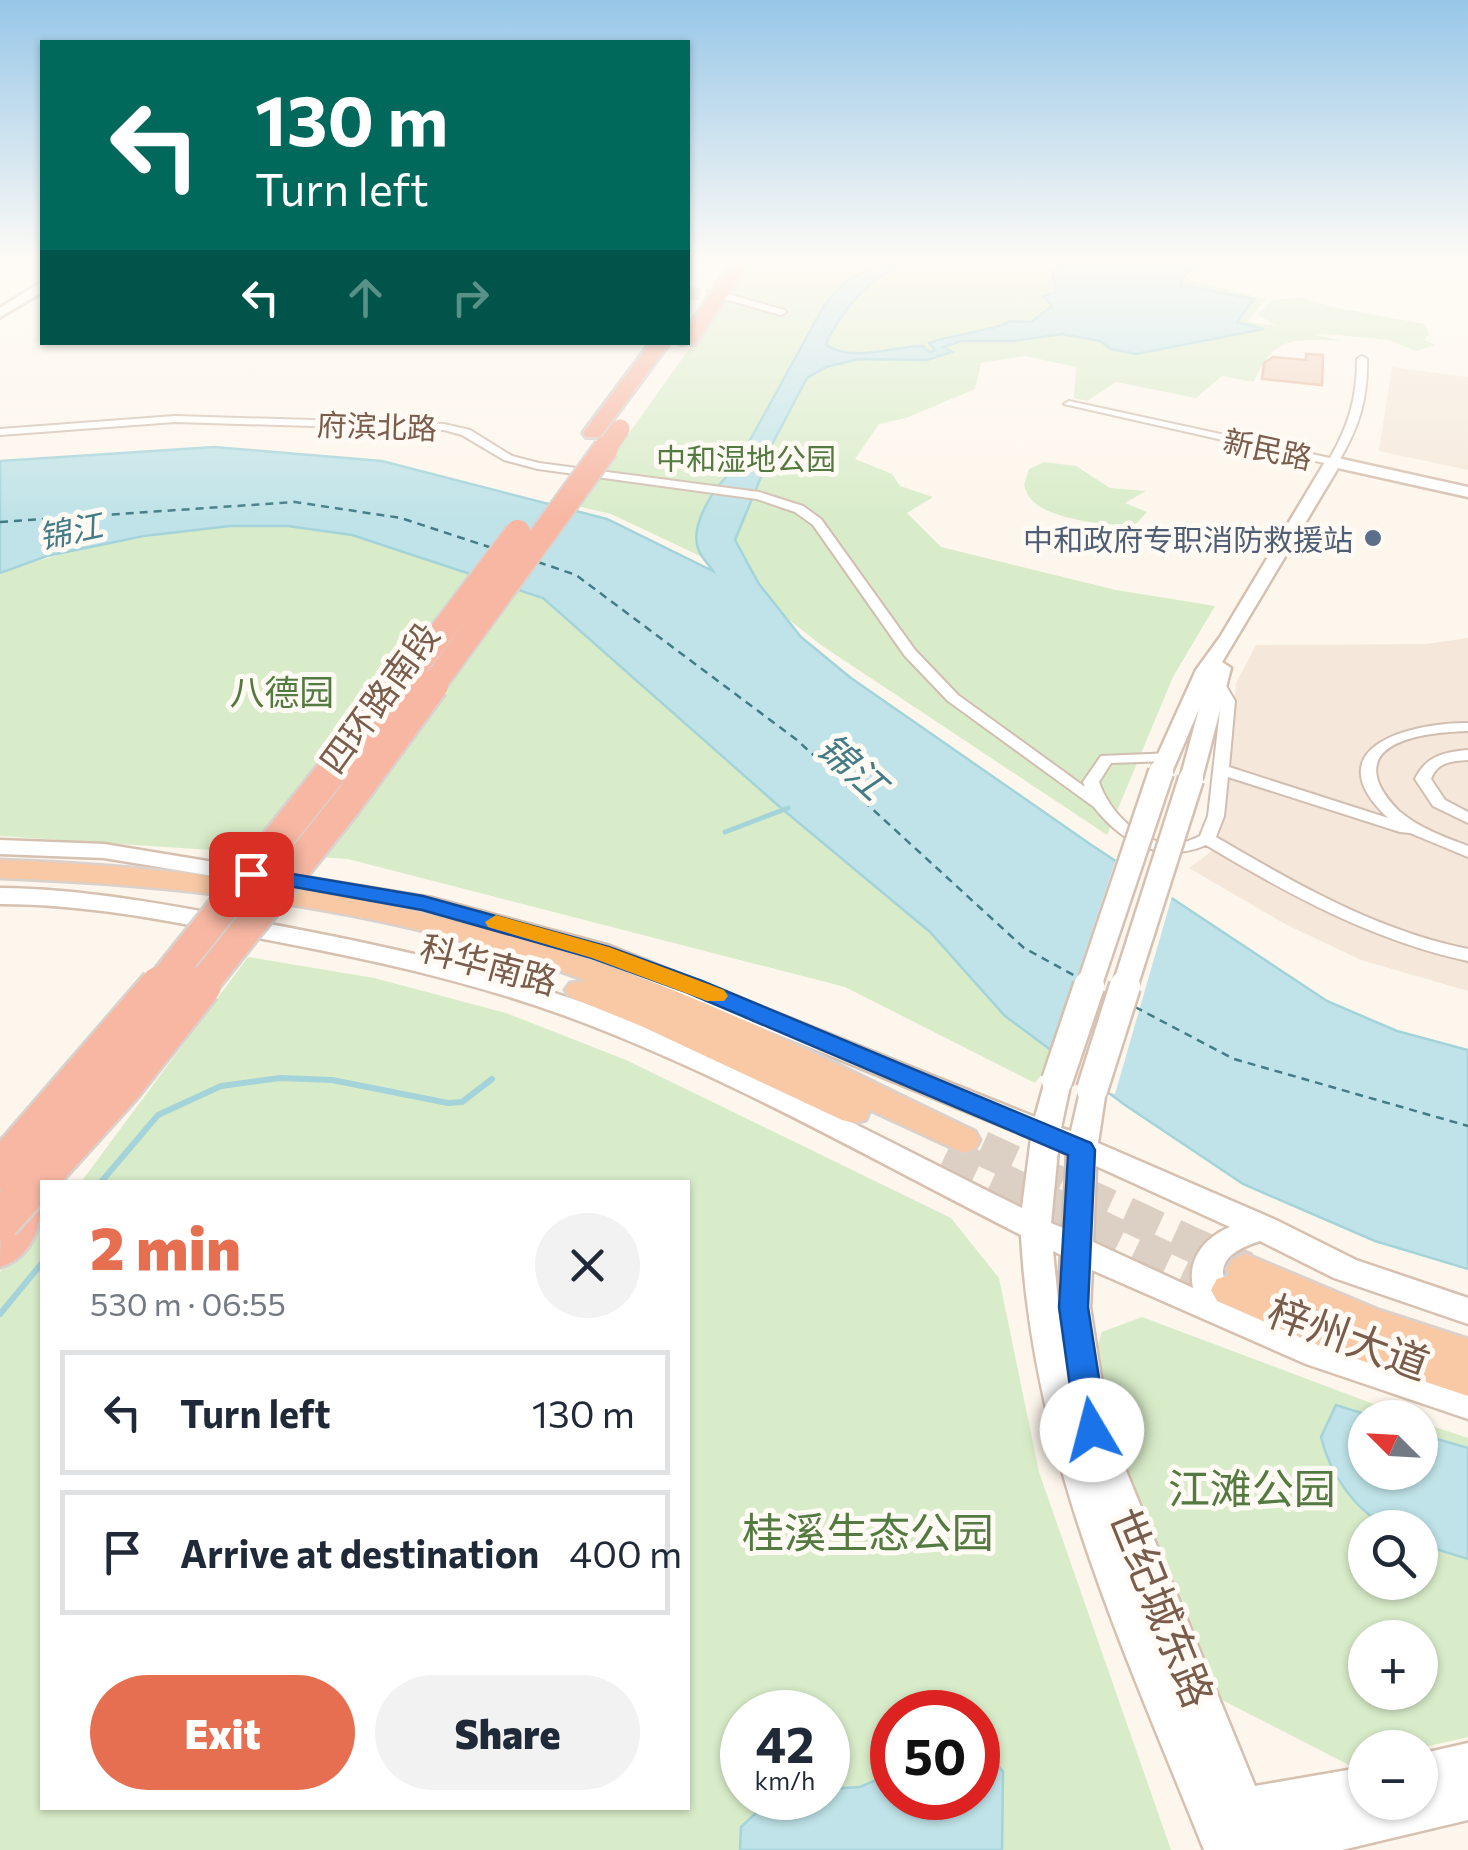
<!DOCTYPE html>
<meta charset="utf-8">
<style>
:root{--surface:#fff;--page:#f2f2f3;--text:#1f2937;--muted:#747a83;--line:#e0e1e3;--accent:#e76f51}
body{margin:0;font-family:Commissioner,"Noto Sans SC",sans-serif;background:var(--page);color:var(--text);height:100vh;display:flex;flex-direction:column;font-size:38px;white-space:nowrap}
*{box-sizing:border-box;margin:0}
p{font-size:32px;color:var(--muted)}
.icon{flex:none;width:55px;height:55px;fill:none;stroke:currentColor;stroke-width:2;stroke-linecap:round;stroke-linejoin:round}
.map{position:relative;flex:1;overflow:hidden}
.sheet{position:absolute;left:40px;top:1180px;width:650px;height:630px;display:flex;flex-direction:column;background:var(--surface);border-radius:0px;box-shadow:0 2px 8px #0004}
.sheet>*{flex:none}
.banner{position:absolute;left:40px;top:40px;width:650px;height:305px;border-radius:0px;box-shadow:0 2px 8px #0004;background:#00695c;color:#fff;overflow:hidden}
.needle{width:65px;rotate:294deg}
.controls{position:absolute;left:1348px;top:1400px;display:grid;gap:20px}
.controls a{display:grid;place-items:center;width:90px;height:90px;border-radius:50%;background:var(--surface);box-shadow:0 2px 8px #0004;font-size:50px}
.speed{position:absolute;left:720px;top:1690px;display:flex;gap:20px;font-size:50px;font-weight:700;text-align:center}
.speed>*{display:grid;place-content:center;width:130px;height:130px;border-radius:50%;background:var(--surface);box-shadow:0 2px 8px #0004;line-height:1}
.speed small{font-size:25px;font-weight:400}
.speed .limit{border:15px solid #d22;background:#fff;color:#111}
.pin{position:absolute;display:grid;place-items:center;width:85px;height:85px;color:#fff;margin:-42px;border-radius:20px;box-shadow:0 5px 15px #0006}
.me{position:absolute;width:110px;margin:-55px;rotate:352deg;stroke-linejoin:round;filter:drop-shadow(0 0 8px #0008)}
.turn{display:flex;align-items:center;gap:35px;height:210px;padding:0 50px;font-size:45px}
.turn .icon{width:130px;height:130px;stroke-width:2.5}
.turn b{display:block;font-size:70px;line-height:85px}
.lanes{display:flex;align-items:center;height:95px;padding:0 50px;background:#0003;justify-content:center;gap:50px;direction:ltr}
.lanes .off{opacity:.35}
.round{display:grid;place-items:center;flex:none;width:105px;height:105px;border-radius:52px;background:var(--page)}
.summary{display:flex;align-items:center;justify-content:space-between;height:170px;padding:0 50px}
h1{font-size:60px;font-weight:800;line-height:75px;color:var(--accent)}
.primary-button{display:flex;gap:20px;margin-top:auto;padding:20px 50px}
.primary-button a{flex:1;height:115px;border-radius:60px;background:var(--accent);color:#fff;font-size:40px;font-weight:800;line-height:115px;text-align:center}
.primary-button a+a{background:var(--page);color:var(--text)}
ul{padding:0;list-style:none}
li{display:flex;align-items:center;gap:30px;height:125px;margin:0 20px 15px;padding:0 30px;border:5px solid var(--line);border-radius:0px}
li div{flex:1}
li b{display:block;font-size:38px}
li em{font-style:normal}
.map>svg:first-child{display:block}
</style>
<div class="map">
<svg width="1468" height="1850" viewBox="0 0 1468 1850">
<rect width="100%" height="100%" fill="#fdf6ec"/>
<g fill="#f5e8da">
<polygon points="1392,367 1468,377 1468,470 1379,451"/>
<polygon points="1468,638 1468,991 1361,960 1285,924 1189,868 1219,846 1236,683 1256,645 1426,644"/>
</g>
<g fill="#d8ecc9" fill-rule="evenodd">
<path d="M752,261H1209L1190,280L1266,299L1247,322L1276,326L1257,314L1274,300L1300,297L1332,307L1424,324L1429,334L1424,340L1435,345L1416,351L1389,340L1326,334L1315,335L1343,341C1298,339 1273,334 1254,382L1222,376L1196,398L1116,382L1087,401L1074,398L1076,367L1025,356L981,363L975,389L906,418L879,424L855,459L892,474L900,486L933,497L907,513L941,547L1116,590L1215,606L1173,677L1107,835L821,645L719,565L611,514L577,506Z"/>
<path d="M1044,462L1076,466L1110,488L1146,491L1125,503L1147,512L1137,523C1115,529 1044,518 1031,499C1027,495 1026,490 1024,485L1029,469Z"/>
<path d="M230,526H288L352,535L543,598L781,808L883,888L968,970L1005,1016L1057,1054L1035,1083L845,987L348,859L0,836V573C75,546 151,535 230,526Z"/>
<path d="M248,957L374,978L506,1013L626,1060L951,1218L999,1278L1039,1472L1171,1850H0V1272L42,1225V1808H688V1182H81ZM742,1712H828V1798H742ZM892,1712H978V1798H892Z"/>
<path d="M1142,1317L1408,1417L1365,1418V1472H1420V1422L1468,1438V1737L1420,1748H1365V1761L1349,1765L1218,1698L1132,1502L1095,1353L1102,1332ZM1365,1528H1420V1582H1365ZM1365,1638H1420V1692H1365Z"/>
</g>
<g fill="#bfe3e8" stroke="#a5d3da" stroke-width="2.5">
<path d="M882,261H906C868,281 848,302 828,339L826,345C854,363 895,346 922,346L930,352L935,350L929,343C949,335 1003,329 1010,321L1031,322L1052,306L1043,296L1057,292L1052,275L1062,263L1201,261L1182,278L1181,285L1254,299L1237,322L1264,329L1136,354L1111,349L1100,341L1062,334L1013,341H961L944,347L952,352L927,360L859,359L826,367L807,378L759,469L761,477L735,540L759,584L801,637L851,678L1090,844L1327,1001L1397,1031L1468,1050V1269L1375,1241L1243,1184L1125,1105L1005,1016L930,932L781,808L543,598L352,535L288,526H230L144,536L47,556L0,573V461L214,447L382,461L607,519L713,571C709,565 702,558 699,551C688,527 714,486 733,471L825,304L844,283Z"/>
<path d="M1336,1405L1374,1417L1365,1418V1472H1420V1434L1468,1448V1559L1420,1544V1528C1410,1528 1397,1529 1388,1526C1354,1511 1329,1471 1321,1437Z"/>
<polygon points="978,1737 1003,1772 1002,1850 740,1850 741,1827 772,1798 828,1798 828,1789 860,1787 892,1773 892,1798 978,1798"/>
</g>
<polygon fill="#fdf6ec" points="1117,856 1173,893 1115,1094 1095,1089 1051,1056"/>
<g fill="none" stroke-linecap="round" stroke-linejoin="round">
<polyline stroke="#a5d3da" stroke-width="5" points="725,832 788,808"/>
<g stroke="#a5d3da" stroke-width="6">
<polyline points="101,1182 158,1115 221,1086 280,1078 332,1080 448,1103 462,1102 492,1079"/>
<polyline points="0,1314 42,1263"/>
</g>
<g stroke="#437c86" stroke-width="2.5" stroke-dasharray="8 6" stroke-linecap="butt">
<polyline points="0,522 295,502 401,518 492,548"/>
<polyline points="538,562 576,575 797,740 1024,948 1079,978"/>
<polyline points="1135,1007 1234,1059 1468,1126"/>
</g>
</g>
<polygon fill="#f3d5c3" stroke="#e6bba3" stroke-width="2.5" points="1306,354 1323,355 1322,385 1262,379 1264,363 1273,357 1306,360"/>
<g fill="none" stroke-linecap="round" stroke-linejoin="round">
<polyline stroke="#dcd0c4" stroke-width="12" stroke-dasharray="12 6" stroke-linecap="butt" points="688,293 724,296"/>
<g stroke="#dcd0c4" stroke-width="35" stroke-dasharray="35 18" stroke-linecap="butt">
<polyline points="981,1148 1246,1269"/>
<polyline points="946,1154 1228,1289"/>
</g>
<g stroke="#d1beb0" stroke-width="4">
<g id="minor">
<polygon points="724,293 784,310 786,312 781,315 721,298 719,296"/>
<path d="M1362,356L1367,359C1368,400 1358,430 1337,464L1333,465L1064,404L1069,401L1330,458C1349,425 1357,397 1357,359Z"/>
<path d="M175,416L444,424L470,430L512,456L539,463L759,492L803,506L821,519L915,650L958,695L1085,787L1083,782L1101,756L1173,753L1176,756L1168,761L1111,763L1099,782C1109,812 1142,846 1177,844C1185,843 1193,839 1200,836L1208,816L1221,701L1210,682L1212,679H1222L1235,701L1229,767L1388,818C1314,748 1408,723 1468,723V731C1437,732 1358,737 1380,786C1385,796 1391,803 1399,811C1419,828 1444,837 1468,846V857L1410,833L1400,832L1228,777L1224,816L1216,837C1296,884 1376,930 1468,949V961C1372,940 1290,895 1206,845C1162,864 1122,843 1094,807L948,701L905,656L813,525L795,512L757,499L538,469L504,460L462,435L444,430L175,422L0,435V429Z"/>
<path d="M1468,750V760C1452,761 1437,762 1431,779L1445,800L1468,812V823L1433,806L1415,779C1426,756 1444,752 1468,750Z"/>
</g>
</g>
<g stroke="#d1beb0" stroke-width="6">
<polygon id="tertiary" points="38,284 42,284 42,292 0,317 0,308"/>
</g>
<g stroke="#d6c0b0" stroke-width="5">
<g id="secondary">
<polygon points="1333,457 1468,487 1468,497 1338,468 1222,662 1231,668 1202,779 1191,786 1180,779 1199,709 1172,772 1161,779 1153,777 1150,772 1196,670 1220,637 1325,462"/>
<path d="M0,840L104,844L432,898L610,946L1035,1117L1047,1074H1067L1071,1081L1061,1128L1071,1131L1082,1083H1102L1106,1090L1098,1143L1276,1220L1356,1260L1468,1298V1324L1334,1278L1260,1241C1215,1255 1214,1276 1241,1309L1392,1368L1468,1391V1419L1306,1364L1092,1270L1090,1307L1109,1429L1255,1786L1365,1767V1802H1420V1754L1468,1743V1820L1342,1850H1204C1123,1647 1033,1457 1021,1235C871,1159 722,1073 563,1015C461,978 354,956 248,936C165,920 84,904 0,904V888C86,889 170,905 254,921C366,942 477,965 584,1003C735,1058 878,1137 1022,1208L1031,1138L592,958L421,910L104,858L0,854ZM1058,1150L1067,1154L1063,1228L1051,1223ZM1096,1166L1230,1227C1204,1238 1187,1259 1193,1288L1093,1242ZM1053,1251L1061,1255L1058,1307L1061,1331Z"/>
</g>
</g>
<g stroke="#dad1cd" stroke-width="5">
<g id="trunk">
<path d="M0,860C231,868 465,906 680,993C781,1034 877,1085 975,1131L980,1140L975,1149L963,1153L870,1110L866,1120L854,1123L842,1120L641,1026L570,997L565,990L570,983L587,981C401,911 198,885 0,878Z"/>
<polygon points="1246,1254 1379,1310 1468,1339 1468,1396 1327,1349 1217,1301 1211,1290 1217,1279 1230,1275 1227,1269 1233,1259"/>
</g>
</g>
<g stroke="#dad1cd" stroke-width="6">
<g id="motorway">
<polygon points="734,261 750,261 695,344 681,344 688,342 688,327"/>
<polygon points="651,342 670,342 600,437 586,437 583,433"/>
<path d="M39,1184L42,1185C42,1219 37,1255 0,1267C0,1232 0,1197 39,1184Z"/>
</g>
</g>
<use href="#minor" fill="#fff" fill-rule="evenodd"/>
<use href="#tertiary" fill="#fff" fill-rule="evenodd"/>
<use href="#secondary" fill="#fff" fill-rule="evenodd"/>
<use href="#trunk" fill="#f9c8a4" fill-rule="evenodd"/>
<use href="#motorway" fill="#f7b7a3" fill-rule="evenodd"/>
<g stroke="#d6c0b0" stroke-width="29" stroke-linecap="butt">
<g id="secondary-bridge-far1">
<polyline points="1088,989 1161,772"/>
<polyline points="1124,989 1191,779"/>
</g>
</g>
<g stroke="#d6c0b0" stroke-width="35" stroke-linecap="butt">
<g id="secondary-bridge">
<polyline points="1057,1081 1089,986"/>
<polyline points="1092,1090 1125,986"/>
</g>
</g>
<g stroke="#dad1cd" stroke-width="21" stroke-linecap="butt">
<polyline id="motorway-bridge-far3" points="605,450 620,429"/>
</g>
<g stroke="#dad1cd" stroke-width="28" stroke-linecap="butt">
<g id="motorway-bridge-far2">
<polyline points="399,688 518,532"/>
<polyline points="431,688 606,448"/>
</g>
</g>
<g stroke="#dad1cd" stroke-width="35" stroke-linecap="butt">
<g id="motorway-bridge-far1">
<polyline points="158,989 401,685"/>
<polyline points="199,989 346,804 433,685"/>
</g>
</g>
<g stroke="#dad1cd" stroke-width="44" stroke-linecap="butt">
<g id="motorway-bridge">
<polyline points="0,1171 160,986"/>
<polyline points="0,1221 123,1085 201,986"/>
</g>
</g>
<use href="#secondary-bridge-far1" stroke="#fff" stroke-width="24"/>
<use href="#secondary-bridge" stroke="#fff" stroke-width="30"/>
<use href="#motorway-bridge-far3" stroke="#f7b7a3" stroke-width="19"/>
<use href="#motorway-bridge-far2" stroke="#f7b7a3" stroke-width="24"/>
<use href="#motorway-bridge-far1" stroke="#f7b7a3" stroke-width="30"/>
<use href="#motorway-bridge" stroke="#f7b7a3" stroke-width="39"/>
</g>
<linearGradient id="sky" x2="0" y2="1"><stop stop-color="#97c7e8"/><stop offset="0.5" stop-color="#fefbf6"/><stop offset="1" stop-color="#fefbf6" stop-opacity="0"/></linearGradient>
<rect width="1468" height="520" fill="url(#sky)"/>
<polygon fill="#1a73e8" stroke="#114b97" stroke-width="2.5" points="251,867 423,896 609,947 702,981 1091,1143 1095,1150 1088,1307 1107,1430 1103,1439 1092,1443 1081,1439 1076,1430 1059,1307 1068,1155 686,992 592,958 422,910 244,878 240,874 244,869"/>
<polygon fill="#f59e0b" points="496,915 609,947 724,990 728,996 724,1001 707,1001 592,958 488,927 485,922"/>
<circle fill="#5c6f8a" stroke="#fffaf3" stroke-width="4" cx="1373" cy="538" r="10"/>
<g text-anchor="middle" dominant-baseline="central" stroke-width="10" stroke-linejoin="round" paint-order="stroke">
<g font-size="30" fill="#7a5c4d" stroke="#fffaf3">
<text transform="translate(377 425) rotate(2)">府滨北路</text>
<text transform="translate(1268 448) rotate(12)">新民路</text>
</g>
<g font-size="30" fill="#537a41" stroke="#fffaf3">
<text x="746" y="457">中和湿地公园</text>
</g>
<g font-size="30" fill="#4e5e75" stroke="#fffaf3" text-anchor="end">
<text x="1353" y="538">中和政府专职消防救援站</text>
</g>
<g font-size="32" font-style="italic" fill="#437c86" stroke="#fffaf3">
<text transform="translate(70 530) rotate(-12)">锦江</text>
</g>
<g font-size="35" fill="#537a41" stroke="#fffaf3">
<text x="282" y="690">八德园</text>
</g>
<g font-size="35" fill="#7a5c4d" stroke="#fffaf3">
<text transform="translate(378 697) rotate(-54)">四环路南段</text>
<text transform="translate(489 963) rotate(15)">科华南路</text>
</g>
<g font-size="38" font-style="italic" fill="#437c86" stroke="#fffaf3">
<text transform="translate(853 765) rotate(42)">锦江</text>
</g>
<g font-size="42" fill="#7a5c4d" stroke="#fffaf3">
<text transform="translate(1349 1336) rotate(20)">梓州大道</text>
<text transform="translate(1163 1607) rotate(68)">世纪城东路</text>
</g>
<g font-size="42" fill="#537a41" stroke="#fffaf3">
<text x="1252" y="1487">江滩公园</text>
<text x="868" y="1531">桂溪生态公园</text>
</g>
</g>
</svg>
<div class="controls">
<a><svg class="needle" viewBox="-14 -14 28 28"><path d="M0-13l5 13h-10z" fill="#e53935"/><path d="M0 13l5-13h-10z" fill="#747a83"/></svg></a>
<a><svg class="icon" aria-label="search" viewBox="0 0 24 24"><circle cx="10" cy="10" r="6"/><path d="M15 15l6 6"/></svg></a>
<a>+</a>
<a>−</a>
</div>
<div class="speed"><div>42<small>km/h</small></div><div class="limit">50</div></div>
<div class="pin" style="left:251px;top:874px;background:#d93025"><svg class="icon" aria-label="arrive" viewBox="0 0 24 24"><path d="M6 21V4h12l-3 4 3 4H6"/></svg></div>
<svg class="me" style="left:1092px;top:1430px" viewBox="-20 -20 40 40"><circle r="19" fill="#fff"/><path d="M0-13L10 11 0 6-10 11z" fill="#1a73e8"/></svg>
<div class="banner">
<div class="turn"><svg class="icon" aria-label="left" viewBox="0 0 24 24"><path d="M17 20v-9H6M10 6l-5 5 5 5"/></svg><div><b>130 m</b>Turn left</div></div>
<div class="lanes"><svg class="icon" aria-label="left" viewBox="0 0 24 24"><path d="M17 20v-9H6M10 6l-5 5 5 5"/></svg><svg class="icon off" aria-label="ahead" viewBox="0 0 24 24"><path d="M12 20V5M6 11l6-6 6 6"/></svg><svg class="icon off" aria-label="right" viewBox="0 0 24 24"><path d="M7 20v-9h11M14 6l5 5-5 5"/></svg></div>
</div>
<section class="sheet">
<div class="summary"><div><h1>2 min</h1><p>530 m · 06:55</p></div><a class="round"><svg class="icon" aria-label="close" viewBox="0 0 24 24"><path d="M6 6l12 12M18 6L6 18"/></svg></a></div>
<ul>
<li><svg class="icon" aria-label="left" viewBox="0 0 24 24"><path d="M17 20v-9H6M10 6l-5 5 5 5"/></svg><div><b>Turn left</b></div><em>130 m</em></li>
<li><svg class="icon" aria-label="arrive" viewBox="0 0 24 24"><path d="M6 21V4h12l-3 4 3 4H6"/></svg><div><b>Arrive at destination</b></div><em>400 m</em></li>
</ul>
<div class="primary-button"><a>Exit</a><a>Share</a></div>
</section>
</div>
